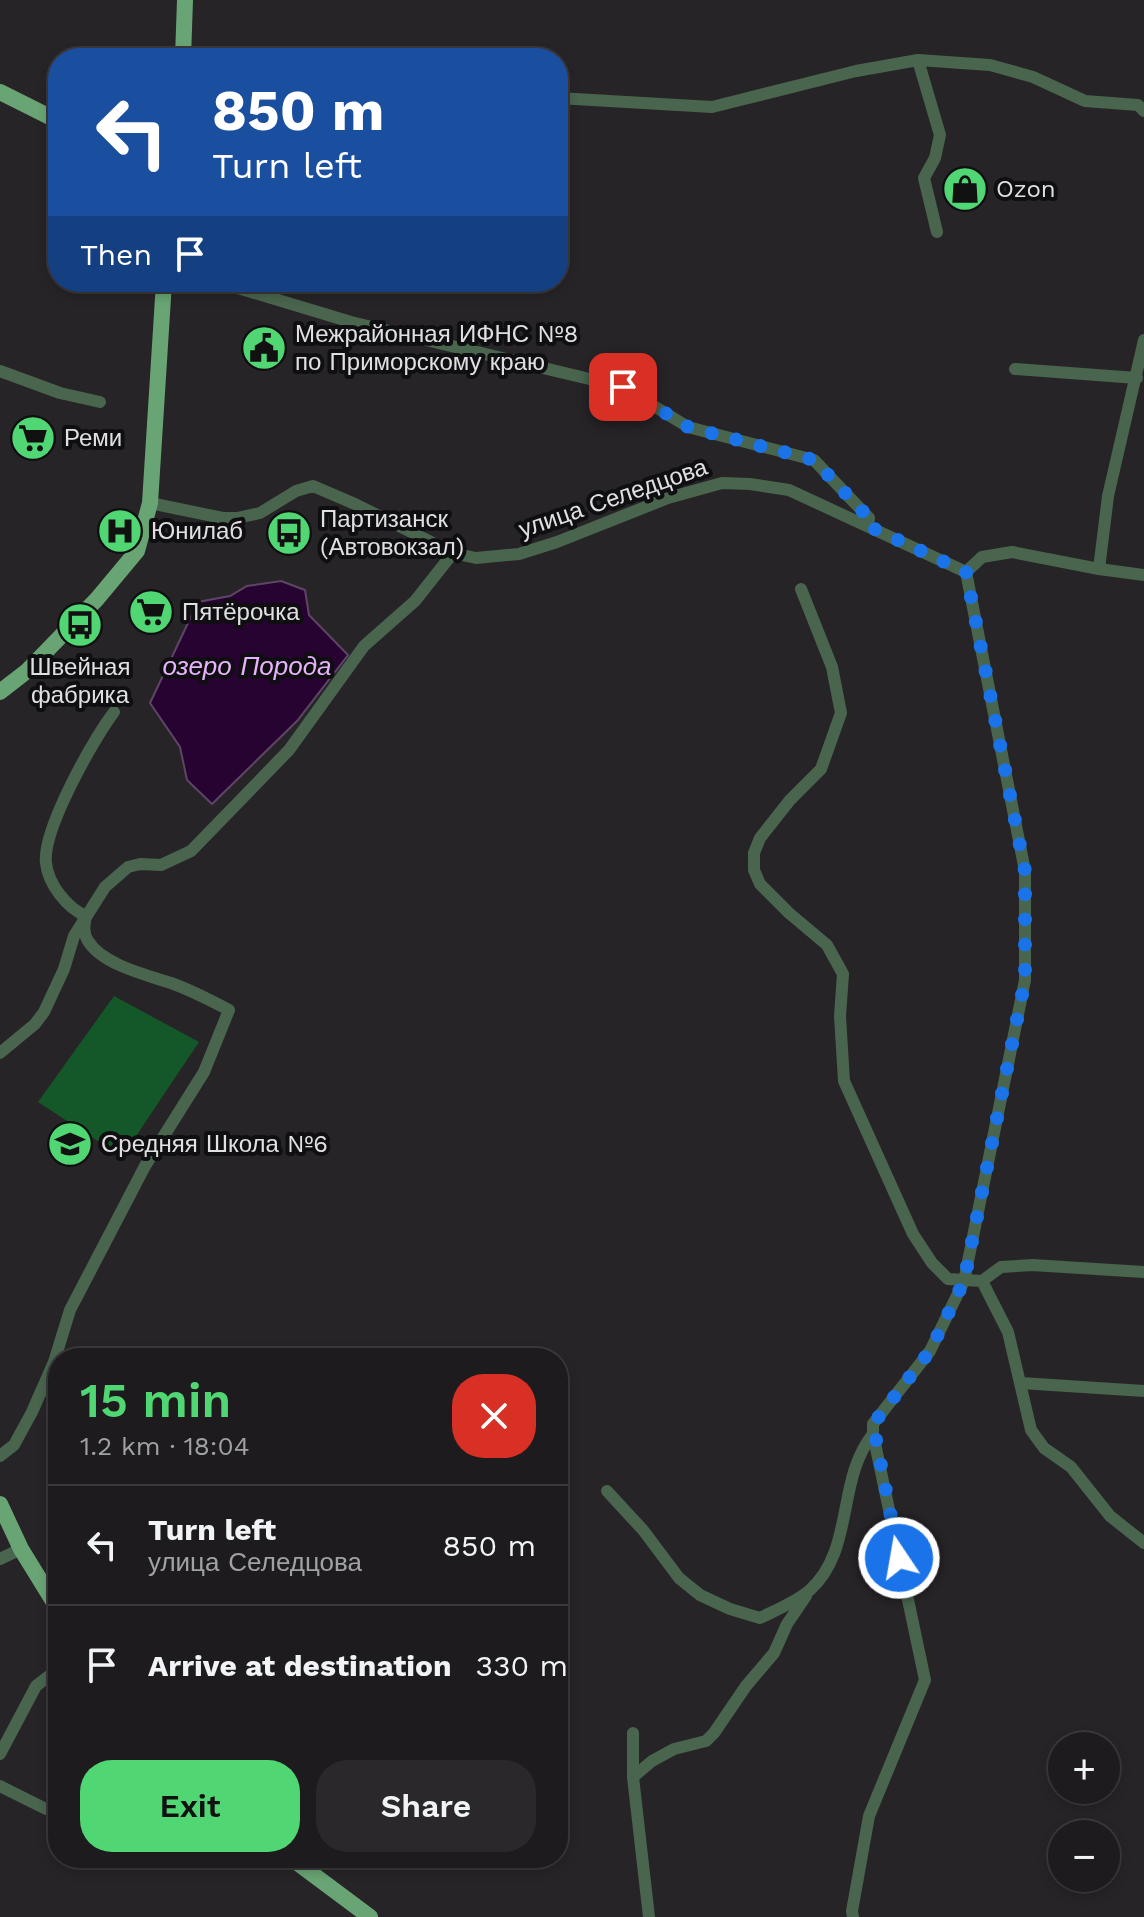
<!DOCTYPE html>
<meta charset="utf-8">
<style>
:root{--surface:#1d1b1e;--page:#2a282b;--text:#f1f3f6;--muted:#a0a1a4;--line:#3b393c;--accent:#51d674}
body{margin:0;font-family:"Work Sans",sans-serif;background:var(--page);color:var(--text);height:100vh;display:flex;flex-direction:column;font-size:30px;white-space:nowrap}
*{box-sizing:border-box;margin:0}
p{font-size:26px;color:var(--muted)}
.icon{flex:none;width:44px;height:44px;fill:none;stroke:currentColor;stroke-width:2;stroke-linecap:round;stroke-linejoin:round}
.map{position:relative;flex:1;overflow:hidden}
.details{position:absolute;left:48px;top:1348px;width:520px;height:520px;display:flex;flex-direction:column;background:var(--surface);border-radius:32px;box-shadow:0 4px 12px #0003,0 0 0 2px var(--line)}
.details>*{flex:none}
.guide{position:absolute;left:48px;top:48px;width:520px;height:244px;border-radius:32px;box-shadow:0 4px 12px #0003,0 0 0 2px var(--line);background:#1a4fa0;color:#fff;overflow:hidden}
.buttons{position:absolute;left:1048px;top:1732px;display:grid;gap:16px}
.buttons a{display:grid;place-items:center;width:72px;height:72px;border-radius:50%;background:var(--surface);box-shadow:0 4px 12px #0003,0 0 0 2px var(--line);font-size:40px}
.pin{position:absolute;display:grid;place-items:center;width:68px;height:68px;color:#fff;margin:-34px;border-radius:16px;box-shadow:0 4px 12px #0006}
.me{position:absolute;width:88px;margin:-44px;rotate:348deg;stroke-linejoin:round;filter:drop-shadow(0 0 6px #0008)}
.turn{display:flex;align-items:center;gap:28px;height:168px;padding:0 32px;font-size:36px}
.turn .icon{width:104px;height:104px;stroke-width:2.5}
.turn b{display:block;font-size:56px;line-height:68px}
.then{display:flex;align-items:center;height:76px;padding:0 32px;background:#0003;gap:16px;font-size:30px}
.round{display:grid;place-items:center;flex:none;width:84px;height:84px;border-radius:32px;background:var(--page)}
.head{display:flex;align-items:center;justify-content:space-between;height:136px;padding:0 32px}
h1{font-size:48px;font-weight:600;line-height:60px;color:var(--accent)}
.button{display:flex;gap:16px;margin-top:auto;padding:16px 32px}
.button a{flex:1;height:92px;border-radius:32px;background:var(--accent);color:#111;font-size:32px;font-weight:600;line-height:92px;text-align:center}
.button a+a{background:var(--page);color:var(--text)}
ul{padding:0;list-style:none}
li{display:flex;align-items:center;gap:24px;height:120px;padding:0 32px;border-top:2px solid var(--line)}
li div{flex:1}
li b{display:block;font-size:30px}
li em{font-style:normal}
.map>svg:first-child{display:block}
</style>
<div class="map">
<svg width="1144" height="1917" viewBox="0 0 1144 1917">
<rect width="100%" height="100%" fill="#272428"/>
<polygon fill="#145728" points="114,996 199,1042 122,1157 38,1102"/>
<polygon fill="#260331" stroke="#5e4566" stroke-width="2" points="281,581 305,590 309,615 348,655 297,721 212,804 187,780 180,747 150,703 198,602 230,596 247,586"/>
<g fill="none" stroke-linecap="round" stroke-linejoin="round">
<g stroke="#49654e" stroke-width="12">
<polyline points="918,60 940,135 935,158 924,178 937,232"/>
<polyline points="558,98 712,107 856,71 918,60 990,65 1033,77 1085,101 1138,105 1144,111"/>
<polyline points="218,282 351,322 623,387 688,427 814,460 869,518 868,526"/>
<polyline points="1015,369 1137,378"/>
<polyline points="0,371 60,393 100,402"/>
<polyline points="150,503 223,518 237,518 260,513 296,491 313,486 355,504 453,553 476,558 519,554 557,542 668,498 722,483 750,484 789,490 966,572"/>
<polyline points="1099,569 1108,496 1144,340"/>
<polyline points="966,572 982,557 1012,552 1099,569 1144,575"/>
<polyline points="801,589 832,667 841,713 821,769 790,800 760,838 754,853 754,870 760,884 789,913 827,945 843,974 840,1016 844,1081 913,1234 932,1263 948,1279 982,1281 1008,1332 1031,1430 1044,1448 1071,1467 1110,1516 1144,1543"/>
<polyline points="0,1053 35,1024 44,1012 64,969 74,936 105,887 128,867 140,864 161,865 191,851 289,750 364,646 415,601 453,553"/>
<polyline points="982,1281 1001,1267 1032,1265 1144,1272"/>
<polyline points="1021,1383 1144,1391"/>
<path d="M0,1456L14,1445L32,1412L54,1362L70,1310L145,1166L204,1072L229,1010C210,1000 191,990 171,983C147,975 103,965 88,941C83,933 84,925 86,916C67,908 48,884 46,863C42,830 93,740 114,712"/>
<path d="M607,1491L643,1530L679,1578L700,1595L730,1609L760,1618C776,1610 796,1602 810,1590C855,1549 836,1480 873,1434"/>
<polyline points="0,1559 21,1549"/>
<polyline points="633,1733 633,1777 649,1917"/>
<polyline points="0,1754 36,1686 58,1669"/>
<polyline points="633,1777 652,1761 674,1749 706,1741 714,1733 746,1686 774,1653 787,1624 806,1596"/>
<polyline points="0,1786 46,1809"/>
<polyline points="853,1917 852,1911 869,1816 925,1680 873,1434 873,1424 930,1351 964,1281 1025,980 1025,871 966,572"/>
</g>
<g stroke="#69a574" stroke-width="16">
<polyline points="183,58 185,0"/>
<polyline points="0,92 58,121"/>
<polyline points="0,692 27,671 97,599 137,551 150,503 164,282"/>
<polyline points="0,1504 21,1549 58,1609"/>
<polyline points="291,1858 370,1917"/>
</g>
</g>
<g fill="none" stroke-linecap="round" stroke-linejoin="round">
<polyline stroke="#1a73e8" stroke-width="14" stroke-dasharray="0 25.2" points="623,387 688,427 814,460 869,518 868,526 966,572 1025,871 1025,980 964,1281 930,1351 873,1424 899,1558"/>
</g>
<defs>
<g id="shop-disc" transform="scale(2.3)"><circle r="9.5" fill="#51d674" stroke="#0f0e10"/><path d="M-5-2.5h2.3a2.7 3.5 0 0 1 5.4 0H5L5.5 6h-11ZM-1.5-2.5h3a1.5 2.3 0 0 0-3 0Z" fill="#111"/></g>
<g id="civic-disc" transform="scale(2.3)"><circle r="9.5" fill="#51d674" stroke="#0f0e10"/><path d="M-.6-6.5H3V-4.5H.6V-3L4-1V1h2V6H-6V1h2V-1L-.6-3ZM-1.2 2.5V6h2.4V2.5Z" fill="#111"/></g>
<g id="supermarket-disc" transform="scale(2.3)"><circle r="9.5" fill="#51d674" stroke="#0f0e10"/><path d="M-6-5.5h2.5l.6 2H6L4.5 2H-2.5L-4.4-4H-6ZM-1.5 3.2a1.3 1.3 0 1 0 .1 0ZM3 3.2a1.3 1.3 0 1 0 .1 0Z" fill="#111"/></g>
<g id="hospital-disc" transform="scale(2.3)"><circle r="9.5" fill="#51d674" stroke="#0f0e10"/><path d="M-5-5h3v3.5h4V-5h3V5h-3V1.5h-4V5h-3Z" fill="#111"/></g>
<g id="bus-disc" transform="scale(2.3)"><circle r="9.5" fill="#51d674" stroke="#0f0e10"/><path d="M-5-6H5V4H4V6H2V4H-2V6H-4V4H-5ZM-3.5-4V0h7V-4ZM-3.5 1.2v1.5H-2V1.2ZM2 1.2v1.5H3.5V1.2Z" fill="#111"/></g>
<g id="school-disc" transform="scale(2.3)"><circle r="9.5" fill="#51d674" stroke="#0f0e10"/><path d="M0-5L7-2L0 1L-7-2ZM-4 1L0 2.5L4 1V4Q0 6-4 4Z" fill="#111"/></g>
</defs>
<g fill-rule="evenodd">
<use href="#shop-disc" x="965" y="189"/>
<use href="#civic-disc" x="264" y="348"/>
<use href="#supermarket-disc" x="33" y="438"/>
<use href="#hospital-disc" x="120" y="531"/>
<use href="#bus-disc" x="289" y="533"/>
<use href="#supermarket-disc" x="151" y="612"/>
<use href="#bus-disc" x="80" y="625"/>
<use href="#school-disc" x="70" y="1144"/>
</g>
<g text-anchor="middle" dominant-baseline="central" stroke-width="8" stroke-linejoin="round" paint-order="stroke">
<g font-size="24" fill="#e1dfe2" stroke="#0f0e10" text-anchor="start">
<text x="996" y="189">Ozon</text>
<text x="295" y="334">Межрайонная ИФНС №8<tspan x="295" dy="28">по Приморскому краю</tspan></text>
<text x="64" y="438">Реми</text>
<text x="320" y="519">Партизанск<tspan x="320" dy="28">(Автовокзал)</tspan></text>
<text x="151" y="531">Юнилаб</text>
<text x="182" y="612">Пятёрочка</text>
<text x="80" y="667" text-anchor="middle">Швейная<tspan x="80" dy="28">фабрика</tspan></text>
<text x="101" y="1144">Средняя Школа №6</text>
</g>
<g font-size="24" fill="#e1dfe2" stroke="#0f0e10">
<text transform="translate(613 498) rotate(-19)">улица Селедцова</text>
</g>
<g font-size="26" font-style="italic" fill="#e6b2fb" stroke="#0f0e10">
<text x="247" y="666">озеро Порода</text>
</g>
</g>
</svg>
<div class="buttons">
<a>+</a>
<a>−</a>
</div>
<div class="pin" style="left:623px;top:387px;background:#d93025"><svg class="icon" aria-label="arrive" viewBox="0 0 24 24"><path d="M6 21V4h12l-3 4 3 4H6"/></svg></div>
<svg class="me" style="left:899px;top:1558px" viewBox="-20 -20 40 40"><circle r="17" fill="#1a73e8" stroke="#fff" stroke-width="3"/><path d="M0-11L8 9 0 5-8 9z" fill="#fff"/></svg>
<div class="guide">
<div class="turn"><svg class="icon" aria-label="left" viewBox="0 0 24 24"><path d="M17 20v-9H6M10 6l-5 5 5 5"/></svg><div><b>850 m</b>Turn left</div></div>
<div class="then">Then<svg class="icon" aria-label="arrive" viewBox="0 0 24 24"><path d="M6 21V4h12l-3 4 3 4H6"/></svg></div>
</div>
<section class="details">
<div class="head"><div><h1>15 min</h1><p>1.2 km · 18:04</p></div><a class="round" style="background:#d93025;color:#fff"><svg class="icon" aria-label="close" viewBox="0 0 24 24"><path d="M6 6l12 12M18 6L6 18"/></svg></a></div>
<ul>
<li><svg class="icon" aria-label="left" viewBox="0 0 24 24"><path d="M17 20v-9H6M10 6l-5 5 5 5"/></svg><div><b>Turn left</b><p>улица Селедцова</p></div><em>850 m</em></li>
<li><svg class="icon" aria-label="arrive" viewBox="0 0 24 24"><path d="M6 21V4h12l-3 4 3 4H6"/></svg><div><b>Arrive at destination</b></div><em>330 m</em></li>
</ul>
<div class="button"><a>Exit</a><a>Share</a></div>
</section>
</div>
